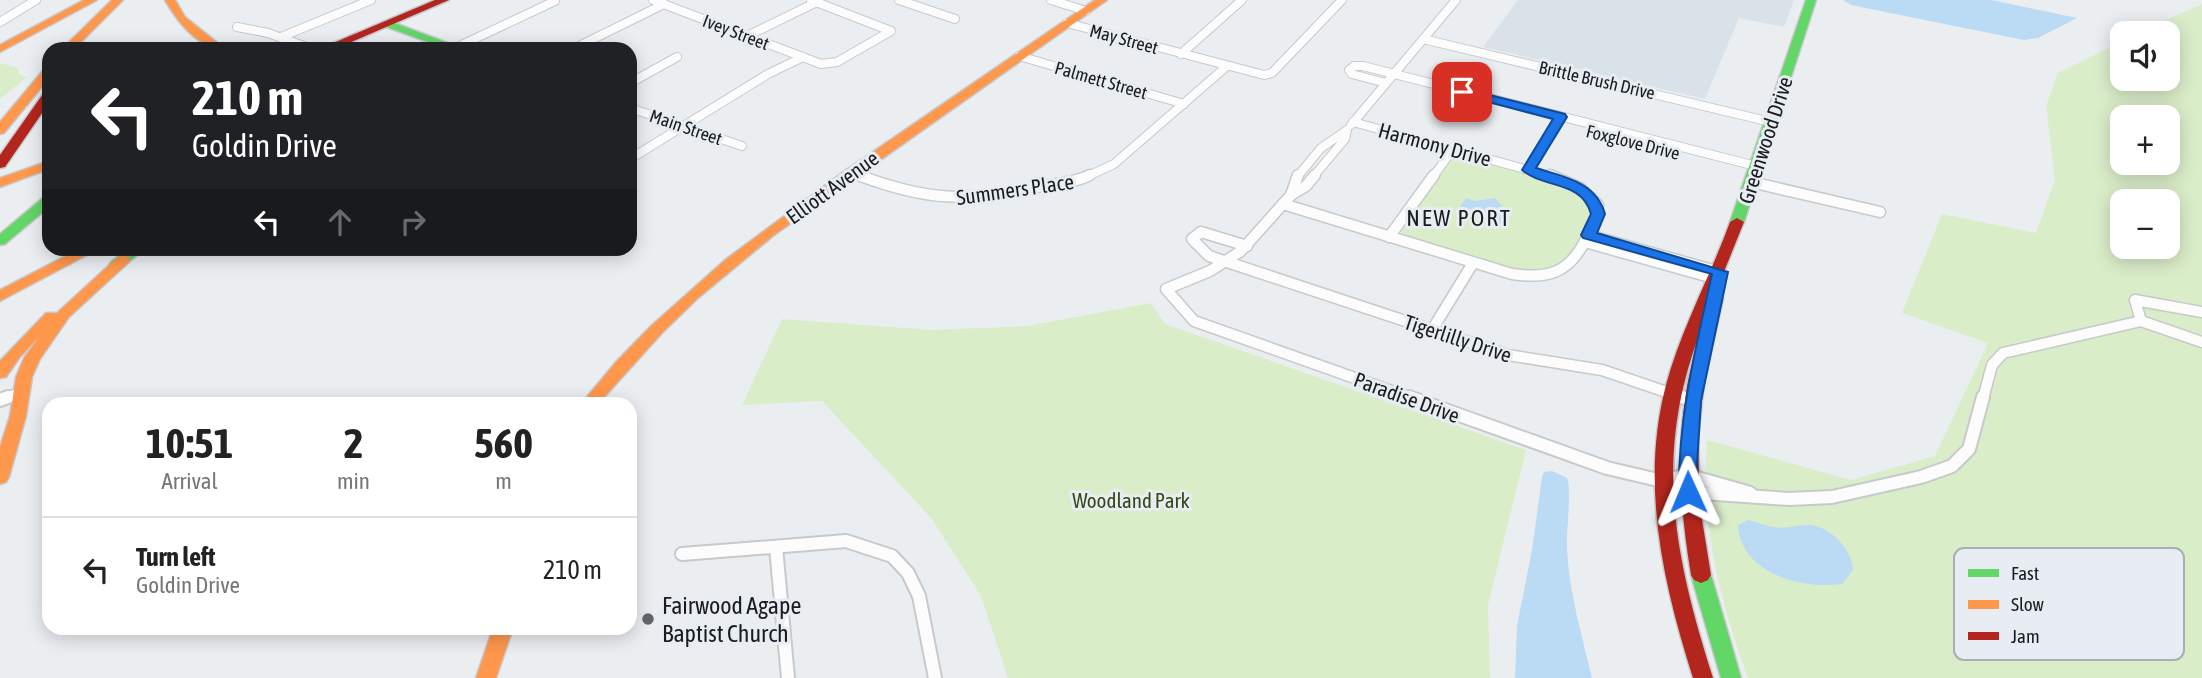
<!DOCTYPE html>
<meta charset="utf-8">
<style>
:root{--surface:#fff;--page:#f2f2f2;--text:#222;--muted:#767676;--line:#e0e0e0}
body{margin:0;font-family:"Asap Condensed",sans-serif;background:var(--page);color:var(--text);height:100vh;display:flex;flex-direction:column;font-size:26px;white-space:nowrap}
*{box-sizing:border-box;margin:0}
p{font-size:23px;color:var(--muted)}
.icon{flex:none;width:38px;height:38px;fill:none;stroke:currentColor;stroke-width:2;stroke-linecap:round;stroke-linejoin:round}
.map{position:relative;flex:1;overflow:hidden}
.details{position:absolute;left:42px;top:397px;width:595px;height:238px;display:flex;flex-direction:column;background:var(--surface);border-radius:21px;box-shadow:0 4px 18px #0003}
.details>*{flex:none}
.hud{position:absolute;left:42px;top:42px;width:595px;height:214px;border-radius:21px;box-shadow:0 4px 18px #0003;background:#202124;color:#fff;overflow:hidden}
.buttons{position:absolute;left:2110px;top:21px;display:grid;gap:14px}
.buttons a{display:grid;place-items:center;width:70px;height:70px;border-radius:14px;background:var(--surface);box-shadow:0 4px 18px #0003;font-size:35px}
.pin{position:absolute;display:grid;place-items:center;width:60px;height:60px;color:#fff;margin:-30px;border-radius:14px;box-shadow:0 4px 10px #0006}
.me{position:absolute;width:77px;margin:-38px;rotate:359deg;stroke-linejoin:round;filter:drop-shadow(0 0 5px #0008)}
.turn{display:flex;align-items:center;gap:24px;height:147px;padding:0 35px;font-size:32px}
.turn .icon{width:91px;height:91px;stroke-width:2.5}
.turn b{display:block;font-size:49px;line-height:60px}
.lanes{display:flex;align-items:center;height:66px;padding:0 35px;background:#0003;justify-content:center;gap:35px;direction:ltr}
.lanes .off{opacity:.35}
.eta{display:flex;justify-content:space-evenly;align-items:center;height:119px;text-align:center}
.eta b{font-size:42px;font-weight:700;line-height:49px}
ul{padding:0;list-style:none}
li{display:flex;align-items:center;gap:21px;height:105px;padding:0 35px;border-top:2px solid var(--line)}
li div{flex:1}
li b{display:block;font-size:26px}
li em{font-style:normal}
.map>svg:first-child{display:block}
</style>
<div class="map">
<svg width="2202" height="678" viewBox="0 0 2202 678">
<rect width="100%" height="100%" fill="#ebeef1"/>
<polygon fill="#dae2e9" points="1518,0 1794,0 1784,27 1739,18 1705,99 1483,47"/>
<g fill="#daedc9" fill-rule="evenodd">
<path d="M2202,4V678H1748C1720,601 1700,523 1707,440L1851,480L1935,456L1988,343L1902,313L1942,214L2036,233L2055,180L2046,106L2058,73L2123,41V79H2168V33H2138ZM2123,117H2168V163H2123ZM2123,201H2168V247H2123Z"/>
<polygon points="0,63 19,68 18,74 27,77 0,99"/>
<path d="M1460,154C1505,167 1557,172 1591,205L1592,212C1586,226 1579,250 1568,260C1534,291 1442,249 1403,237L1401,231L1453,157Z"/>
<polygon points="1151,303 1165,324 1526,450 1488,605 1490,678 1008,678 981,596 932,519 822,401 742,405 782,319 932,330 1027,326"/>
</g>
<g fill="#bbdaf3">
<polygon points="1843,0 1991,0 2077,18 2038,38 2024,40 1851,5"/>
<polygon points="1466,198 1475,201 1495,198 1504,208 1493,210 1508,216 1503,226 1481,219 1484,215 1481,211 1460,207"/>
<path d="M1552,471L1567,478C1572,489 1566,533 1567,549C1569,592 1582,636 1592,678H1515L1517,626L1532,550L1542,477L1544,472Z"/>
<path d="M1748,520C1757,522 1765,526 1774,527C1785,529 1796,525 1807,525C1830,525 1852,549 1853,570L1842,584C1800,590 1740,572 1738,525Z"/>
</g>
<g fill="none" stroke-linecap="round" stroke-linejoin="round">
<g stroke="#c7c9cb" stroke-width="10">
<g id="street-far2">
<polyline points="653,0 821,64 837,62 891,31 811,0"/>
<polyline points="899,0 955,19"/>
<polyline points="1051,0 1086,11"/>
<polyline points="0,22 36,0"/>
<polyline points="1067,23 1264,75 1272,73 1342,0"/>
<polyline points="237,27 268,33 312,49"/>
<polyline points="747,36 819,1"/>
<polyline points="281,37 371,0"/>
<polyline points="1423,39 1771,122"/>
<polyline points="455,48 555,1"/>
<polyline points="573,49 664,4"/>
<polyline points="1181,54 1242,0"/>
<polyline points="1019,56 1184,104"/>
<polyline points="630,83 677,57"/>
<polyline points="1386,83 1352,74 1349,70 1354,66 1363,66 1756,166"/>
<polyline points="630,108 742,146"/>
<polyline points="1353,122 1554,177"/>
<polyline points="1351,125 1456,0"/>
<polyline points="630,159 768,74 803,57"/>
<polyline points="1529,170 1561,117"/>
<polyline points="852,173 863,177"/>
<polyline points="1086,177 1114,164 1227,66"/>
<polyline points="1297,177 1321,148 1347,130 1345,139 1313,177"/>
<polyline points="1433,177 1453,149"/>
</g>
</g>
<g stroke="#c7c9cb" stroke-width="13">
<g id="street-far1">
<path d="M858,175C930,202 963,201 1037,187C1054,184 1074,183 1090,175"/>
<polyline points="1751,182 1880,212"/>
<polyline points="1291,195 1241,251 1210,271 1166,289 1194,321 1414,399"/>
<polyline points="1291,195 1298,175"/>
<polyline points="1291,195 1306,186 1315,175"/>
<path d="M1283,204L1512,274C1547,279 1568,274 1585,241C1591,229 1598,219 1598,205L1580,188L1550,175"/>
<polyline points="1588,235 1720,272"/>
<polyline points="1389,237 1434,175"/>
<polyline points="1585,242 1717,279"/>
<polyline points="1247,246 1201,232 1192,239 1209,256 1508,355 1602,370 1687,399"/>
<polyline points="2202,312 2135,300 2141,321 2202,342"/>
<polyline points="1432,330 1473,263"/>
<polyline points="2,399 21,393"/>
<polyline points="1983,399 1992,365 2003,353 2141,321"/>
</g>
</g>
<g stroke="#c7c9cb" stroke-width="16">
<g id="street">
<polyline points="1409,397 1607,468 1662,481 1688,492 1789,499 1832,497 1921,477 1952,466 1969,449 1983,397"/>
<polyline points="1682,397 1692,401"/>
<polyline points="0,400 8,397"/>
<polyline points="1662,481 1687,475 1750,493"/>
<polyline points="776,547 788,678"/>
<polyline points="682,554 846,541 892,556 908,573 919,596 935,678"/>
</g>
</g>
<g stroke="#c7c9cb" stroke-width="3">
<g id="fast">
<polygon points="1806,0 1816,0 1744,222 1742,225 1732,225 1730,222"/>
<polygon points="384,22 392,22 461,48 447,49 384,26"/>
<polygon points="49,196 49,207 5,244 0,245 0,234 44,197"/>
<polygon points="129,248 146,248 121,268 111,268 109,265 111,262"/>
<polygon points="1701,567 1708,570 1711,575 1741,678 1721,678 1691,575 1694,570"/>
</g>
</g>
<g stroke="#c7c9cb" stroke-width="3">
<g id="slow">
<polygon points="84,0 97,0 0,52 0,45"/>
<polygon points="112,0 123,0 74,49 62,49"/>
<path d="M165,0H175L185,17L225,49C198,49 177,21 165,0Z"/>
<polygon points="1095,0 1107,0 774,235 698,298 662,333 598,404 581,404 616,362 651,326 725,260 845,171"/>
<polygon points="49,67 49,78 4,133 0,134 0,122 45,68"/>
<polygon points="49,161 49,169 0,187 0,178"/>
<polygon points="81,248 100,248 0,301 0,290"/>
<polygon points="124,255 131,259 129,262 69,317 40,359 32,377 26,416 9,477 6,482 0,484 0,447 10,416 16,377 24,358 39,337 20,357 6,377 0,378 0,361 46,313 57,313 119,256"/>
<polygon points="493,628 513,628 496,678 476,678"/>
</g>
</g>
<g stroke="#c7c9cb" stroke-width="3">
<g id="jam">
<polygon points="435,0 449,0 335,49 319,49"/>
<polygon points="49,90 49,103 5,167 0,168 0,155 45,91"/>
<path d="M1737,218L1744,222L1715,294L1723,299L1704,381L1698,439L1700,507L1711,575L1708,580L1701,583L1694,580L1691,575C1681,515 1676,454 1686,393C1689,372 1696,351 1701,330C1653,455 1674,555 1713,678H1693C1663,583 1640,484 1666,385C1681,329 1710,277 1730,222Z"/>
</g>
</g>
<use href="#street-far2" stroke="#fcfcfd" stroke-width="8"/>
<use href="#street-far1" stroke="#fcfcfd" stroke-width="10"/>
<use href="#street" stroke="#fcfcfd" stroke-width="12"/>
<use href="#fast" fill="#63d668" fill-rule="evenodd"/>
<use href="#slow" fill="#ff974d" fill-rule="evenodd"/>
<use href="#jam" fill="#b3261e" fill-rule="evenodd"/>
</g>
<path fill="#1a73e8" stroke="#114b97" stroke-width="2" d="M1462,88L1565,114L1567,117L1536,168C1565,177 1596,182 1605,214L1597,233L1728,272L1701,401L1695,496H1682L1679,492C1678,417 1696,347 1712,274L1583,238L1581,235L1591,214C1582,180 1544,189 1522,170L1553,119L1458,94V89Z"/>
<circle fill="#626567" stroke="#e8edf4" stroke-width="2.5" cx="648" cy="619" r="7"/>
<g text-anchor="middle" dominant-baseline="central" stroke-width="6" stroke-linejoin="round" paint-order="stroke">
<g font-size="18" fill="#191b1d" stroke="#e8edf4">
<text transform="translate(736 32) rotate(21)">Ivey Street</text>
<text transform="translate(1124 39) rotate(15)">May Street</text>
<text transform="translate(1101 80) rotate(16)">Palmett Street</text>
<text transform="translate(1597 80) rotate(13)">Brittle Brush Drive</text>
<text transform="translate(686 127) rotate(19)">Main Street</text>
<text transform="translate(1633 142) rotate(14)">Foxglove Drive</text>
</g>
<g font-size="21" fill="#191b1d" stroke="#e8edf4">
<text transform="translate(1765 140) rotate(-72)">Greenwood Drive</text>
<text transform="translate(1435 144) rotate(15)">Harmony Drive</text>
<text transform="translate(832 187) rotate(-36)">Elliott Avenue</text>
<text transform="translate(1015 189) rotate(-8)">Summers Place</text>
<text transform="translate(1458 338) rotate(18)">Tigerlilly Drive</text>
<text transform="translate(1407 397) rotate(20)">Paradise Drive</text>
</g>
<g font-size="21" fill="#334912" stroke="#e8edf4">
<text x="1131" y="500">Woodland Park</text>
</g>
<g font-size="23" letter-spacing="2" fill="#191b1d" stroke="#e8edf4">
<text x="1459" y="218">NEW PORT</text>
</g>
<g font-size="24" fill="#191b1d" stroke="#e8edf4" text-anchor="start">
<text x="662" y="605">Fairwood Agape<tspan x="662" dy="28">Baptist Church</tspan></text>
</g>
</g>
<rect x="1954" y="548" width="230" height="112" rx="10" fill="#e8edf4" stroke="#aaaeb4" stroke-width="2"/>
<rect x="1968" y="569" width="31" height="8" fill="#63d668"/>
<rect x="1968" y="600" width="31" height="9" fill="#ff974d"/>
<rect x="1968" y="632" width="31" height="8" fill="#b3261e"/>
<g font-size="19" fill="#191b1d">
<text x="2011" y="580">Fast</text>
<text x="2011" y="611">Slow</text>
<text x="2011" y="643">Jam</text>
</g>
</svg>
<div class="buttons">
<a><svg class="icon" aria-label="sound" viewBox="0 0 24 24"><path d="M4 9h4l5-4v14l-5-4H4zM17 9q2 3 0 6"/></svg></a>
<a>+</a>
<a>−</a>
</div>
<div class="pin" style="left:1462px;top:92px;background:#d93025"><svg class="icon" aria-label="arrive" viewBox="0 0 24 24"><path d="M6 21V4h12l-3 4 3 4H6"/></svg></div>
<svg class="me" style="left:1688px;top:492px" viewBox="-20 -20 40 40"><path d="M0-17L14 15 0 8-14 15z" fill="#1a73e8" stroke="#fff" stroke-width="4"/></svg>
<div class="hud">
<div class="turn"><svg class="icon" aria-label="left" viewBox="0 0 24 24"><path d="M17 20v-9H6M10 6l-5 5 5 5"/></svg><div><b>210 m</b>Goldin Drive</div></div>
<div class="lanes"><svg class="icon" aria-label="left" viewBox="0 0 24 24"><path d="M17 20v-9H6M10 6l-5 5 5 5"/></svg><svg class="icon off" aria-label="ahead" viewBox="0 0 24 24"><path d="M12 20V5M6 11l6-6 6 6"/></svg><svg class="icon off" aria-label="right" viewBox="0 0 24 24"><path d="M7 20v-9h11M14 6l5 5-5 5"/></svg></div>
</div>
<section class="details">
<div class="eta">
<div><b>10:51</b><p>Arrival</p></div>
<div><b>2</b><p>min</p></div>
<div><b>560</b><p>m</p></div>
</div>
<ul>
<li><svg class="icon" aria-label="left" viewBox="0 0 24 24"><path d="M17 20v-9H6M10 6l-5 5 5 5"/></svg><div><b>Turn left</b><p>Goldin Drive</p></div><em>210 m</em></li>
</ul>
</section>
</div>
